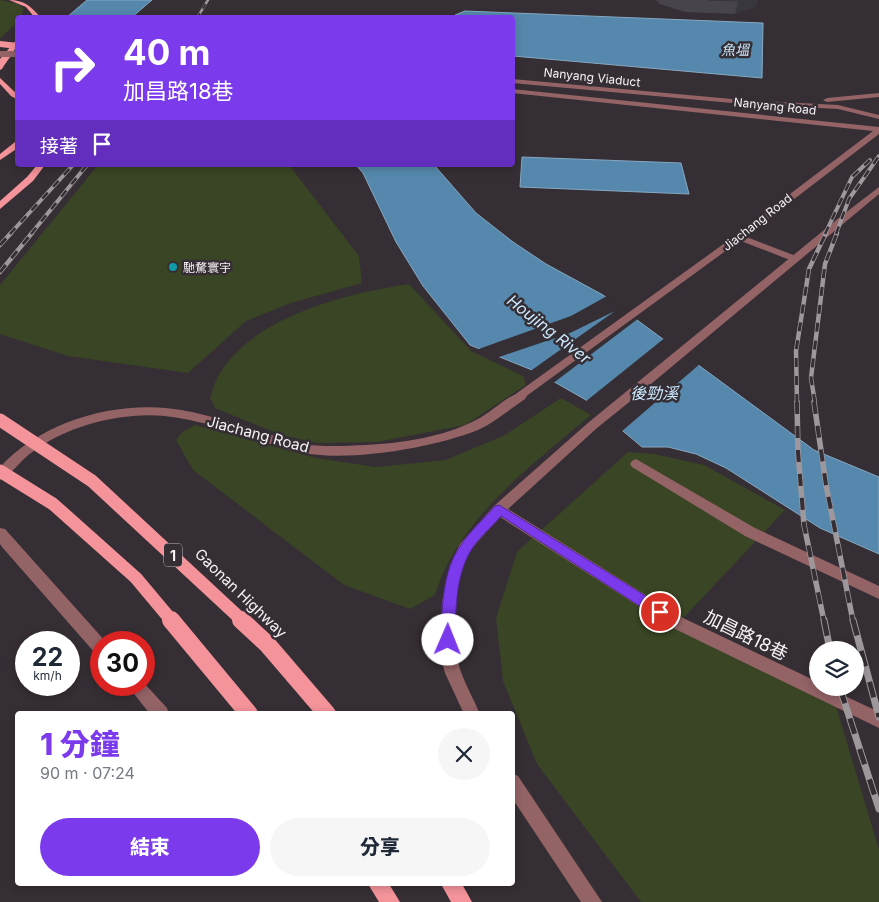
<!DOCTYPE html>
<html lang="zh-TW">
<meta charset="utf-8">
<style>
:root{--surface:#fff;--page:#f6f6f7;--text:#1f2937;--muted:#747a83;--accent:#7c3aed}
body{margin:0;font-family:Inter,"Noto Sans TC",sans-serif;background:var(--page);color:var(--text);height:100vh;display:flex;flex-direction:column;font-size:19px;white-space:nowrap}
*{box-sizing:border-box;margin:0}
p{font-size:16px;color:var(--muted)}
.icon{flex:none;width:28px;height:28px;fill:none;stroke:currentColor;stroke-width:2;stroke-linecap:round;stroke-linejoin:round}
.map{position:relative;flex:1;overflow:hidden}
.details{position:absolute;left:15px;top:711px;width:500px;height:175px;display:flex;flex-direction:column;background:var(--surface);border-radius:5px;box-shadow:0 2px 8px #0003}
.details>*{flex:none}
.banner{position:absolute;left:15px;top:15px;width:500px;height:152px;border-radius:5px;box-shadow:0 2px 8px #0003;background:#7c3aed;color:#fff;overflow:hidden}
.controls{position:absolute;left:809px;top:641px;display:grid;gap:10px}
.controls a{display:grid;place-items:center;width:55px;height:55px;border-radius:50%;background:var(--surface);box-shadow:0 2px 8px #0003;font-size:25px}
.speed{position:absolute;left:15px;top:631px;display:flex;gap:10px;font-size:25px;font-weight:700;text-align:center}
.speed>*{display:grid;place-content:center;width:65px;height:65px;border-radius:50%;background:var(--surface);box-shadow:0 2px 8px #0003;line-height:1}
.speed small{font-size:12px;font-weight:400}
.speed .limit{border:8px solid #d22;background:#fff;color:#111}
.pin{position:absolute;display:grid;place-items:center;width:42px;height:42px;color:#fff;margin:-21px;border:2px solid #fff;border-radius:50%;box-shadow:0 1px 5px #0007}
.me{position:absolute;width:55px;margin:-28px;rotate:1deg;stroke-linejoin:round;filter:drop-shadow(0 0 4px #0008)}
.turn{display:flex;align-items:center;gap:18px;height:105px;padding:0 25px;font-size:22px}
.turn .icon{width:65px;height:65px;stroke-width:2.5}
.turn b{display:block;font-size:35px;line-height:42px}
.then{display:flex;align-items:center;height:48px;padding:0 25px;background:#0003;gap:10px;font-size:19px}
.round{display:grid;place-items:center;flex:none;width:52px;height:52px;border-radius:26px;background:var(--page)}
.head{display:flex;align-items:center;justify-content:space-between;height:85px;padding:0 25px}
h1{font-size:30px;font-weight:800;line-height:38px;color:var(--accent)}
.action{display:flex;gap:10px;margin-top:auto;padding:10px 25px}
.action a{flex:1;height:58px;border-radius:30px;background:var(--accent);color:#fff;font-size:20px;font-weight:800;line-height:58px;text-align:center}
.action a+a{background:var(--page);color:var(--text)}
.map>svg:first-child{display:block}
</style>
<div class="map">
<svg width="879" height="902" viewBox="0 0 879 902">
<rect width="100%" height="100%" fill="#352e34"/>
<g fill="#394524">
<polygon points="0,0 18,4 24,9 21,17 18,18 17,23 0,38"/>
<polygon points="98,165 289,165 359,256 362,283 291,303 246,321 188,373 68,356 0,334 0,285"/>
<path d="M409,284L471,351L523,376L526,385L465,425L377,442L318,443L281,435L215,408L210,398C213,390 215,380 220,373C256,315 346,294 409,284Z"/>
<path d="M561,398L591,415C532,465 458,519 435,595L410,609L344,585L193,470L176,440L182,432L195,425L316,458L376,467L446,460L505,435Z"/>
<polygon points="628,452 654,454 704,465 785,510 674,628 836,706 879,850 879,902 641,902 537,764 503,681 496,618 517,552"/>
</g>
<g fill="#5588ac" stroke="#86a8c2">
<polygon points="87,0 152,0 132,17 67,17"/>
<polygon points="465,11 763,23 762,78 513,56 512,18 455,17 455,15"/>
<polygon points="522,157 681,163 689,194 520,187"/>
<polygon points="356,165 434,165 476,213 513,242 546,264 603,295 814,450 879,477 879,554 820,528 726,468 696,454 668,447 642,447 586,400 537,372 470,345 423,286 396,242 363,173"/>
</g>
<g fill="#352e34">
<polygon points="607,296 639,318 552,384 529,372 615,311 570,333 496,358 476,350 571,316"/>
<polygon points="666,337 701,363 621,432 585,402"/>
</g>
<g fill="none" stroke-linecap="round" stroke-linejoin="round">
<g fill="#936366" fill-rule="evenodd">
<polygon points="739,234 796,256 798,258 793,261 790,260 736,239 736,235"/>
<path d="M521,392L527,396L525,399C510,409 495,422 478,430C433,448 342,464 295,451C242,438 189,410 133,416C97,419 60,431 31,453C22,459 9,477 0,480V467C46,417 127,397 192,412C217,418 241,425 265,433C277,436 289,442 301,444C322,447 345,446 366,445C402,443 444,437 476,420C491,413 505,397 521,392Z"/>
<path d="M593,421L597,422L599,425L597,428L508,509L681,617L818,682V688H828L879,712V728L671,627L500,517C491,528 478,540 470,552C454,579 450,643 461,672C466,686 474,700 480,714H464L445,673L440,654L442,602L450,565L460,544L494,506L589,422Z"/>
<polygon points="636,459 755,528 879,586 879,599 745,536 632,467 630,464 632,461"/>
<polygon points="0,528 5,529 106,642 101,642 101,655 95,653 2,547 0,544"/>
<polygon points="144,683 167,708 169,714 150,714 127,685 144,685"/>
<polygon points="512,773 518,776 602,902 581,902 512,798"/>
</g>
<g fill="#936366" fill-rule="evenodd">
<polygon points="512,79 743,100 838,105 879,115 879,119 838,109 743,104 512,83"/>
<polygon points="512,89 879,127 879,134 742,239 521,400 515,396 517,393 736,235 873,131 512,93"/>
<polygon points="879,93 879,97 827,102 823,100 827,98"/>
<polygon points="879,187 879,194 633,399 597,428 589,428 587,425 589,422 840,217"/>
</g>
<g fill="#f4939a" fill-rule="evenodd">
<path d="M9,0C24,0 31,6 41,18H35L26,7Z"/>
<path d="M18,38C18,49 7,60 2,69L0,70V59Z"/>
<polygon points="0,78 18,95 18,100 11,96 0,84"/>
<polygon points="15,142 18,142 18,148 0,160 0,154"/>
<polygon points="37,165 45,165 33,181 0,209 0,201 27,177"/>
<polygon points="368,884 389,884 400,902 379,902"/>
<polygon points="441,884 462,884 472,902 451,902"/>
</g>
<g stroke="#9e989d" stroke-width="2.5">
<polyline id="rail-far4" points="197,18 208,0"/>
</g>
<g stroke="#9e989d" stroke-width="4">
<g id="rail-far3">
<polyline points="10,234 73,165"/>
<polyline points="31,234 87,165"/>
<polyline points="825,234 852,177 870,160"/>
<polyline points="836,234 849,199 879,156"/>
</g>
</g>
<g stroke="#9e989d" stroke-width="4.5">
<g id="rail-far2">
<polyline points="0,245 11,233"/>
<polyline points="0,272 32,233"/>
<polyline points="797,403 796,351 809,269 826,233"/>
<polyline points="815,403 811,378 825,264 837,233"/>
</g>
</g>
<g stroke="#9e989d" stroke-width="5.5">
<g id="rail-far1">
<polyline points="797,402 798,452 804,525 824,621"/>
<polyline points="814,402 826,485 853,621"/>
</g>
</g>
<g stroke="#9e989d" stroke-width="7">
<g id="rail">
<polyline points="824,620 830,650"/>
<polyline points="853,620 879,717"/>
<polyline points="840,688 879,809"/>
</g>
</g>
<use href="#rail-far4" stroke="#352e34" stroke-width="2" stroke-dasharray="5.5" stroke-linecap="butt"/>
<use href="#rail-far3" stroke="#352e34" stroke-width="2.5" stroke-dasharray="8" stroke-linecap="butt"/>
<use href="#rail-far2" stroke="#352e34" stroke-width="3" stroke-dasharray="9" stroke-linecap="butt"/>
<use href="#rail-far1" stroke="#352e34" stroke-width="4" stroke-dasharray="12" stroke-linecap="butt"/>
<use href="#rail" stroke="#352e34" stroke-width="5" stroke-dasharray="16" stroke-linecap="butt"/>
<polyline stroke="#936366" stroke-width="6" points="0,54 18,54"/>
<polyline stroke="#f4939a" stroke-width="6" points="0,44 18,46"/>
<g stroke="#f4939a" stroke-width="13">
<polyline points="0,420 92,481 243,621"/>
<polyline points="0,471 53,504 136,578 172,621"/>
</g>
<g stroke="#f4939a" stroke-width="18">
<polyline points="171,620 249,714"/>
<polyline points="241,620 267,644 327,714"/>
</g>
</g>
<polygon fill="#47444c" points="656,0 758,0 755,7 735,14 685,12 660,4"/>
<polygon fill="#39373e" points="741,0 758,0 755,7 735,14 738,1"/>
<polygon fill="#524f58" stroke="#39373e" points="708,0 741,0 738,1"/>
<path fill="#7c3aed" stroke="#51269a" d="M499,505L665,608L667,612L665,616H655L501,516C491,528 477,539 470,552C455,578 456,611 455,640L453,644L448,646L443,644L441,640C442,609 442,571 461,545C470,531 484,519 495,506Z"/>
<circle fill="#0f9aa8" stroke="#352e34" stroke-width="2" cx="173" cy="267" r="5"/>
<g text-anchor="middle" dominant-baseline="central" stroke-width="5" stroke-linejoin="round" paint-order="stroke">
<g font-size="12" fill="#f7f2f6" stroke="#352e34">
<text transform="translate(592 77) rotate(6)">Nanyang Viaduct</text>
<text transform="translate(775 106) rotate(6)">Nanyang Road</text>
<text transform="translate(757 222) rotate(-38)">Jiachang Road</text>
</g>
<g font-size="12" fill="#f7f2f6" stroke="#352e34" text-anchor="start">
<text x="183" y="267">馳騖寰宇</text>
</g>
<g font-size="14" font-style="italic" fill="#cbe8fe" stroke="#352e34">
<text x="735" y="49">魚塭</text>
</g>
<rect fill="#352e34" stroke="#bdb7bc" stroke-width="1" x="164" y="543.5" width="18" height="23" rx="4"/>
<g font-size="14" font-weight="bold" fill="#f7f2f6">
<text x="173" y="555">1</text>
</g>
<g font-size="15" fill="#f7f2f6" stroke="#352e34">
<text transform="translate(258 434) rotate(15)">Jiachang Road</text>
<text transform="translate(241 593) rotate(44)">Gaonan Highway</text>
</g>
<g font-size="16" font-style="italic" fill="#cbe8fe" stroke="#352e34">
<text transform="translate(549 329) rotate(38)">Houjing River</text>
<text x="654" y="393">後勁溪</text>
</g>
<g font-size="18" fill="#f7f2f6" stroke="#352e34">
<text transform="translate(746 635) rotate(26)">加昌路18巷</text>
</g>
</g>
</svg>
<div class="controls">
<a><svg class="icon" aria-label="layers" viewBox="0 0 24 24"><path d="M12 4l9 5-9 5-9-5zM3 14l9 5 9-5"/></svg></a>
</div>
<div class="speed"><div>22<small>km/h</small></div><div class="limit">30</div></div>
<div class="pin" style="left:660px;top:612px;background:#d93025"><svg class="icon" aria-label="arrive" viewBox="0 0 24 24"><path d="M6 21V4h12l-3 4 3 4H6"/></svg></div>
<svg class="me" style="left:448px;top:640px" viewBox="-20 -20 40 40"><circle r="19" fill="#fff"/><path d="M0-13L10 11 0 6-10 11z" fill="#7c3aed"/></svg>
<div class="banner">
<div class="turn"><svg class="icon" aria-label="right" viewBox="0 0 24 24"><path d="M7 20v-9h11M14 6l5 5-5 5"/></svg><div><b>40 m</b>加昌路18巷</div></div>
<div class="then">接著<svg class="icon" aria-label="arrive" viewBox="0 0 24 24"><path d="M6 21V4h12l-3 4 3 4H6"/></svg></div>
</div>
<section class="details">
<div class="head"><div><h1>1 分鐘</h1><p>90 m · 07:24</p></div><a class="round"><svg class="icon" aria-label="close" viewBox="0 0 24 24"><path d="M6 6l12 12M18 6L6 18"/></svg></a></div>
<div class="action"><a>結束</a><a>分享</a></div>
</section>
</div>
